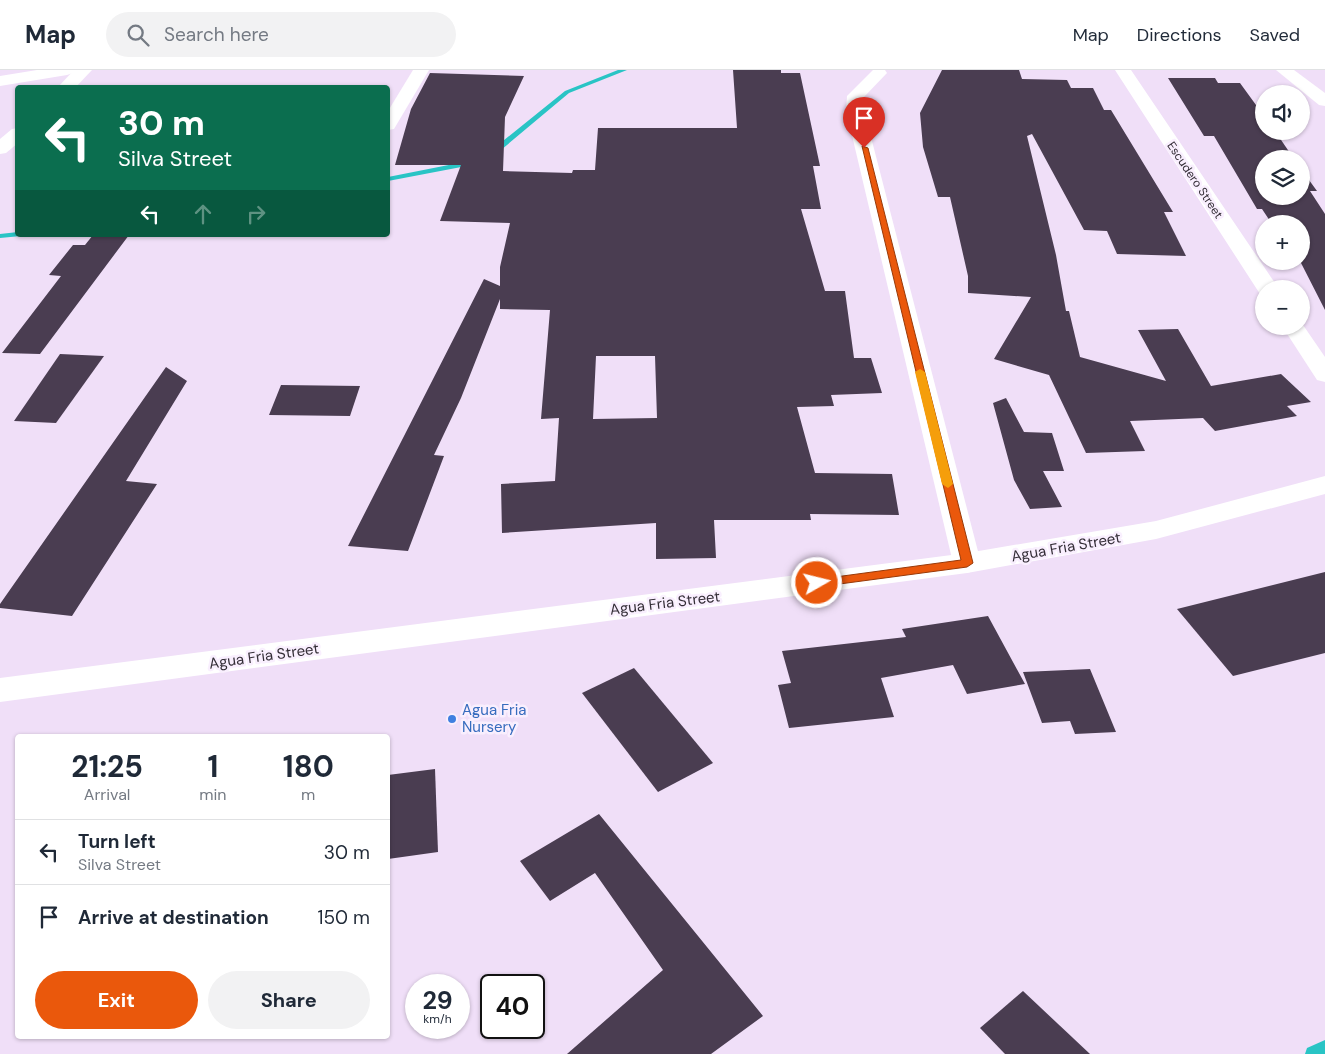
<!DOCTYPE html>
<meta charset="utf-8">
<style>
:root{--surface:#fff;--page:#f2f2f3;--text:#1f2937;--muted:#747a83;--line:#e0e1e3;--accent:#ea580c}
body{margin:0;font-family:"DM Sans",sans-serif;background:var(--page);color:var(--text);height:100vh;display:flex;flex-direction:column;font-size:19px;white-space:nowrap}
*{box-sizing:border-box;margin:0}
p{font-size:16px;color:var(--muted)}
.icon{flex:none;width:28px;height:28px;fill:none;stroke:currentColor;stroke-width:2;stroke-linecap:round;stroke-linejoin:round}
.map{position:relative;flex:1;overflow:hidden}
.panel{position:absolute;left:15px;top:664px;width:375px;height:305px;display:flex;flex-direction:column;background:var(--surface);border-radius:5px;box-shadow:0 1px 4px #0004}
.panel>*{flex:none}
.top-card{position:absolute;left:15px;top:15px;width:375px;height:152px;border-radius:5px;box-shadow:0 1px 4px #0004;background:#0b6e4f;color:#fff;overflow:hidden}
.fabs{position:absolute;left:1255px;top:15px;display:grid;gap:10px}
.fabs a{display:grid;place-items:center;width:55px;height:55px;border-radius:50%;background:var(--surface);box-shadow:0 1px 4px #0004;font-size:25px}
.speed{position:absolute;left:405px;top:904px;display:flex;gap:10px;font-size:25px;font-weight:700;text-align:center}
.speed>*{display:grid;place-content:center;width:65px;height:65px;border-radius:50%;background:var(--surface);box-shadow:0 1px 4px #0004;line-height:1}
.speed small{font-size:12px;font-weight:400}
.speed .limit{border:2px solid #111;border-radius:8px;background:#fff;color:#111}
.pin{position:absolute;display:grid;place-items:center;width:42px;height:42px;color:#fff;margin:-51px -21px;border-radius:50% 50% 50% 0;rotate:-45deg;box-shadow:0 0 5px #0007}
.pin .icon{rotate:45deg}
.me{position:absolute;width:55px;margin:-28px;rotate:82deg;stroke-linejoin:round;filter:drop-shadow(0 0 4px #0008)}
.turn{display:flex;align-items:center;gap:18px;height:105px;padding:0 20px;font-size:22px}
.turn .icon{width:65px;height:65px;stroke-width:2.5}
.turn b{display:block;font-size:35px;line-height:42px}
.lanes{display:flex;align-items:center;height:48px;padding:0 20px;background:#0003;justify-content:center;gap:25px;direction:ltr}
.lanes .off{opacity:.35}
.eta{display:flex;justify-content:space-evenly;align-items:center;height:85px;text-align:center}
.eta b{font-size:30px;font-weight:700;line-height:35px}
.button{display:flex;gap:10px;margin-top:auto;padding:10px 20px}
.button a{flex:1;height:58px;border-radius:30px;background:var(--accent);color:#fff;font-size:20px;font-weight:700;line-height:58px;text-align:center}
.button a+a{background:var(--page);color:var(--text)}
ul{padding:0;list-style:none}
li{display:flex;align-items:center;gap:15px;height:65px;padding:0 20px;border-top:1px solid var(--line)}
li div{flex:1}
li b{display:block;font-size:19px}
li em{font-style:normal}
header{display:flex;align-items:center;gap:30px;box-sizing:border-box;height:70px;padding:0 25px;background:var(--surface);border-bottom:1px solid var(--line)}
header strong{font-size:24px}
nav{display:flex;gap:28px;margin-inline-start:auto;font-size:18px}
.search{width:350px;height:45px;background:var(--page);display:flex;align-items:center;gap:12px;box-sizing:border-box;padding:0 18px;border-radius:28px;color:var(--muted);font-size:19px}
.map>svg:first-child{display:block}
</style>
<header>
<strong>Map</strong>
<div class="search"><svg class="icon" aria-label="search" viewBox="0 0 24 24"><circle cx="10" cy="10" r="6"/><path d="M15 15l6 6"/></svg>Search here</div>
<nav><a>Map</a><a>Directions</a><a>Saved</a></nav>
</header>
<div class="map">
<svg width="1325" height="984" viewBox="0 0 1325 984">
<rect width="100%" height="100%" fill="#f0dff8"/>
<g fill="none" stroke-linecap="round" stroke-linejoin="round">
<g fill="#29c4c5" fill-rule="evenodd">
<polygon points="618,0 627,0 569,23 495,85 488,83 565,21"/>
<polygon points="474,90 477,90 477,94 388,111 388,107"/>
<polygon points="18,162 18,165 21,166 0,168 0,164"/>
<polygon points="1325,970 1325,984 1305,984 1307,978"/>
</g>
</g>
<g fill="#4a3d51" fill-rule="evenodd">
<path d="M733,0H781V3H800L820,96H813L821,139H801L825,221H845L854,288H871L882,323L831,325L834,336L797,337L815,403L892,404L899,445L810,444L811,450H714L716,488L656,489V453L502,463L501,414L555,411L559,348L541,349L550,240L500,239V229L461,328L434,385L444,386L408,481L348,476L484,209L500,216V197L510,153L440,151L461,95H395L411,39L430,3L524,6L505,47L503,101L572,103L573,100H595L598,58H737ZM596,286H655L657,348L593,349Z"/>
<polygon points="942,0 1019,0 1022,9 1067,10 1071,18 1093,18 1104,40 1111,40 1173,142 1164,142 1186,186 1117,184 1107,161 1084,160 1032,64 1027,66 1056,185 1066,241 1069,241 1080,287 1166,311 1138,260 1178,259 1211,316 1281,304 1311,332 1287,336 1297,346 1215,361 1203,348 1130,351 1145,381 1086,383 1049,305 994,289 1031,227 968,223 968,206 950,127 938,127 923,77 920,43"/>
<polygon points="1168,8 1215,8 1218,13 1240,13 1264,46 1264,61 1275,61 1294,89 1264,89 1264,126 1301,126 1301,99 1317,121 1310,121 1325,144 1325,240 1300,191 1301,154 1272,154 1262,139 1257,139 1214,66 1204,66"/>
<polygon points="93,165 129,165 40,284 2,283 61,206 49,205 73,175 85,175"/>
<polygon points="60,284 104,286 56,353 14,351"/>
<polygon points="166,297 187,311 126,411 157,414 72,546 0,538 0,534"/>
<polygon points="281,315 360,316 350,346 269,345"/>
<polygon points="1006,328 1024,362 1052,363 1064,401 1043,401 1062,437 1030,439 1014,410 993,333"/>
<polygon points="1325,502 1325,583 1233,606 1177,539"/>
<polygon points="988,546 1025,614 967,624 953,595 881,608 894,647 789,658 778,615 791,613 782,581 906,567 902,559"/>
<polygon points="634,598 713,693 658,722 582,623"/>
<polygon points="1090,599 1116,662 1075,664 1070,651 1042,653 1023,602"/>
<polygon points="435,699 438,782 388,789 388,705"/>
<polygon points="599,744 763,946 711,984 567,984 663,900 595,803 550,831 520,791"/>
<polygon points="1023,921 1090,984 1005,984 980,958"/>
</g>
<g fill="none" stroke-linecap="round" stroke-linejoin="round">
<g fill="#fff" fill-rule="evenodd">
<polygon points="37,0 75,0 73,3 67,5 0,16 0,6"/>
<polygon points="413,0 429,0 394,59 388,60 388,41"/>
<polygon points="873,0 885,0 887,3 864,27 864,40 981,493 977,500 967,503 957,500 953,493 846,40 847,26"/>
<polygon points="1115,0 1131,0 1279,219 1264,219 1264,224 1260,224"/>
<polygon points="1301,252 1325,287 1325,312 1317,310 1282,256 1301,256"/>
</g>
<g fill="#fff" fill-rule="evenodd">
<polygon points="74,0 92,0 75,18 57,18"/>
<polygon points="1276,0 1294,0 1325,23 1325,36 1319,35"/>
<polygon points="18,58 18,73 6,83 0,84 0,69 12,59"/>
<polygon points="1325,406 1325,424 1156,469 967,503 0,632 0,608 967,483 1156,451"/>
</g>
</g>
<polygon fill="#ea580c" stroke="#983908" points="862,76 868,78 973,493 967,497 817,517 811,513 813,510 961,490"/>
<polygon fill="#f59e0b" points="920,299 925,302 953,414 948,418 942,414 915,302"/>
<circle fill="#3f7fe0" stroke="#f9effe" stroke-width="2" cx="452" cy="649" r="5"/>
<g text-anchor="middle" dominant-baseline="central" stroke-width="5" stroke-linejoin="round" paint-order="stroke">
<g font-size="12" fill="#332d36" stroke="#f9effe">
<text transform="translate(1195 110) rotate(56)">Escudero Street</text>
</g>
<g font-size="15" fill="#332d36" stroke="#f9effe">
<text transform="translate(1066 477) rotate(-10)">Agua Fria Street</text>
<text transform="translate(665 533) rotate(-7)">Agua Fria Street</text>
<text transform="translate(264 586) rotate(-8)">Agua Fria Street</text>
</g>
<g font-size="15" fill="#366cbe" stroke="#f9effe" text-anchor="start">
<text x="462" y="640">Agua Fria<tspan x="462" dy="17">Nursery</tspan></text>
</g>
</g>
</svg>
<div class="fabs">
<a><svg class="icon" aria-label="sound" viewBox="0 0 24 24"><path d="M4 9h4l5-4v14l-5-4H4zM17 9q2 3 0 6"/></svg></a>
<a><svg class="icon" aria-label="layers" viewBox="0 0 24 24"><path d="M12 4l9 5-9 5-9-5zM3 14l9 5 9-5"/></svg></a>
<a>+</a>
<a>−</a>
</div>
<div class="speed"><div>29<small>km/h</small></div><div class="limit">40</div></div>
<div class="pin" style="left:864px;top:78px;background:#d93025"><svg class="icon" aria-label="arrive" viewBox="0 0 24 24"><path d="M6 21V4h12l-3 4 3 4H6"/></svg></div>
<svg class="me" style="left:817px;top:513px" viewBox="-20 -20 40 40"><circle r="17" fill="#ea580c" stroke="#fff" stroke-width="3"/><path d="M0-11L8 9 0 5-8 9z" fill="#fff"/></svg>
<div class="top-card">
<div class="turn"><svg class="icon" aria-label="left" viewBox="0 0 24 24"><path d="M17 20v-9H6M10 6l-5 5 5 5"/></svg><div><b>30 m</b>Silva Street</div></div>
<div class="lanes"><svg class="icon" aria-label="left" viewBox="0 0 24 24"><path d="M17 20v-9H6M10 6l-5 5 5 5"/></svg><svg class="icon off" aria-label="ahead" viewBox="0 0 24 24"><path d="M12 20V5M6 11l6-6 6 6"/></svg><svg class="icon off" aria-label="right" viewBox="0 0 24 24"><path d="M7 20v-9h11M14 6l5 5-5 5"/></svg></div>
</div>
<section class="panel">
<div class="eta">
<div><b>21:25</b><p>Arrival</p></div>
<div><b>1</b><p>min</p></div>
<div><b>180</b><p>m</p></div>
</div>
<ul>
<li><svg class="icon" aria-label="left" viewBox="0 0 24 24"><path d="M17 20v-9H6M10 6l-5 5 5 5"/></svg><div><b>Turn left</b><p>Silva Street</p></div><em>30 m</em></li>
<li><svg class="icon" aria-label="arrive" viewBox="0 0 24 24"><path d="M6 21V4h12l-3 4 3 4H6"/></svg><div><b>Arrive at destination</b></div><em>150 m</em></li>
</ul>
<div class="button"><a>Exit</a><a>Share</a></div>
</section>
</div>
